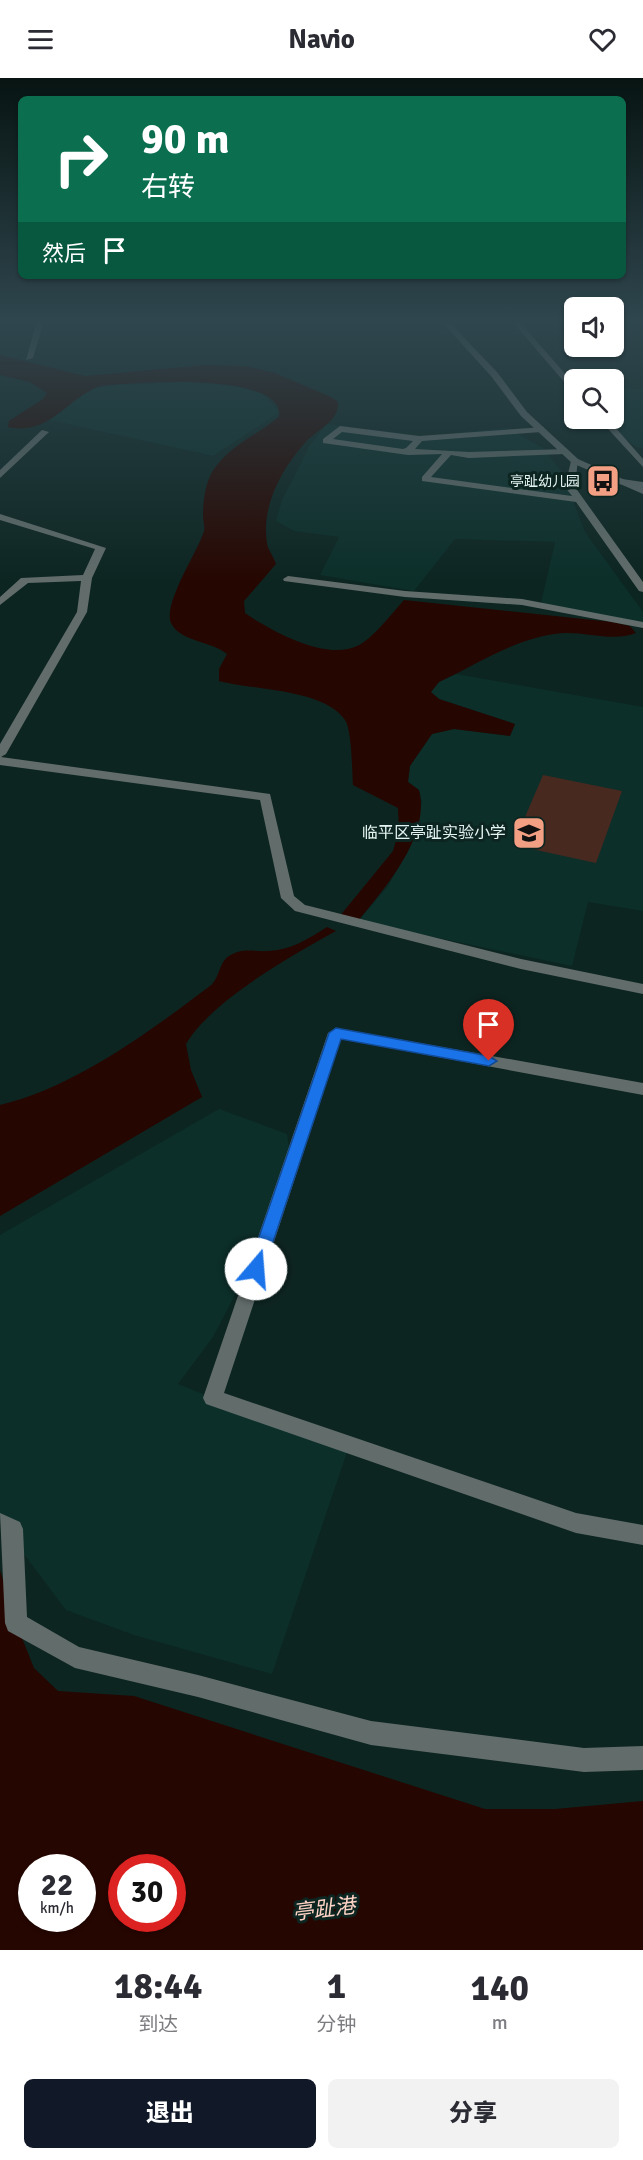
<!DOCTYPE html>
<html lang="zh">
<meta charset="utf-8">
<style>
:root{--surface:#fff;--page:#f2f2f3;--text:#2b2b33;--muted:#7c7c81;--accent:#111827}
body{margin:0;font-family:Signika,"Noto Sans SC",sans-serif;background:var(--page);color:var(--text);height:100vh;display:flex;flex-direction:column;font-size:22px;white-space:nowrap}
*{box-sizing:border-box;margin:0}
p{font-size:20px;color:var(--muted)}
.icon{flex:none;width:33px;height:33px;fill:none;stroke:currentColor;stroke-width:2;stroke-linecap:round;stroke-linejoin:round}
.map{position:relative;height:1872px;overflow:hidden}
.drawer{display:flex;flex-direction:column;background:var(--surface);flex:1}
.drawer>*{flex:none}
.guide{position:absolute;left:18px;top:18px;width:608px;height:183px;border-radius:9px;box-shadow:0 2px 4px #0004;background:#0b6e4f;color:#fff;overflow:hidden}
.buttons{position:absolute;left:564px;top:219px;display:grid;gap:12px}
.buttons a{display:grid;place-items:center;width:60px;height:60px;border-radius:9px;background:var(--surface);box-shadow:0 2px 4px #0004;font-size:30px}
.speed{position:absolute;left:18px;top:1776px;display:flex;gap:12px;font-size:30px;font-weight:700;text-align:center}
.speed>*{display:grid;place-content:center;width:78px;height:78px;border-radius:50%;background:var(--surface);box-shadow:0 2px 4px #0004;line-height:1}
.speed small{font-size:15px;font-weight:400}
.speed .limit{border:9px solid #d22;background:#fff;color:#111}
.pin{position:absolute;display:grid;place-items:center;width:51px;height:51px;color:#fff;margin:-62px -26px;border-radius:50% 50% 50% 0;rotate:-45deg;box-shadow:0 0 6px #0007}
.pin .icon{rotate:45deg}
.me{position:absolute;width:66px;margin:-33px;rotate:18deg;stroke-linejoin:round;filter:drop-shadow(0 0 4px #0008)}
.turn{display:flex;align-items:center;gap:21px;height:126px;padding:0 24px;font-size:27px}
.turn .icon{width:78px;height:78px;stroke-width:2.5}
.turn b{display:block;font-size:42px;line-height:51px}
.then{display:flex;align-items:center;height:57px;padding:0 24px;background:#0003;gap:12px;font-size:22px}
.eta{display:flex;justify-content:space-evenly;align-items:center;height:102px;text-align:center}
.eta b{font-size:36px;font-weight:800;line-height:42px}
.primary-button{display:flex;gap:12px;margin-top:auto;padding:12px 24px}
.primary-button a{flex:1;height:69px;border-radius:9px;background:var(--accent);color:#fff;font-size:24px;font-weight:800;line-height:69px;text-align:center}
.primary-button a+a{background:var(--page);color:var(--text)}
header{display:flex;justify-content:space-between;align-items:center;height:78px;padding:0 24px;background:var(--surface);font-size:27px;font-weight:800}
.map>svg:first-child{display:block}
</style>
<header><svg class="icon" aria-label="menu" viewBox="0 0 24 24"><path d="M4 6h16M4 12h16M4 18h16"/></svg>Navio<svg class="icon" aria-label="heart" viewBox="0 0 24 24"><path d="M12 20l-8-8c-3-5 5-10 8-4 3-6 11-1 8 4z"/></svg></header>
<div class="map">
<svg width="643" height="1872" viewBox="0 0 643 1872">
<rect width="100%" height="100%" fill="#0d2521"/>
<g fill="#0c2f2a">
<polygon points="190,304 235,308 262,316 280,334 213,378 50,342 87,313 95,310 115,307"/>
<polygon points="614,310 643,311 643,370 637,369 603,345 601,341 614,340"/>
<polygon points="327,346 424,358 507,350 543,370 562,394 585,454 643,534 643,547 541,525 555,464 455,461 414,513 320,497 339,459 294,453 276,443 282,422 296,395 310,367"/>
<polygon points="456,596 643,629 643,833 588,824 572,888 358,843 388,808 410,769 422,724 419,712 408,704 410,688 432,656 454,651 510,658 515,646 439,621 430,614 439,604"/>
<polygon points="219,1031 287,1056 294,1104 213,1259 178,1306 347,1374 272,1596 134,1557 66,1532 0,1444 0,1157"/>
</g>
<polygon fill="#47291f" points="543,697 622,713 596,785 513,767"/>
<g fill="#260600" fill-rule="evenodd">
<path d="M0,277L85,298L205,287L245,288L275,295L331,319L338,324C339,345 315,352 304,366C281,392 261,429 267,465C268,472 274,479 276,486L244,523L245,535C271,553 326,583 357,568C372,562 393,534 404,522L612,544L630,548L636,555C610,565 581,551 554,556C513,562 476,587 439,604L431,614L439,621L515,646L510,658L454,651L432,656L410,688L408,704L419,712C431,758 385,810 358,843L339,839L393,773L399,752L398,730L353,707C352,693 352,652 345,642C324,611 253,612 219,603V591L227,576C212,563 180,564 171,545C163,526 196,476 203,456C206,450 203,444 203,438C203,420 206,400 217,387C234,366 259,355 279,339C286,292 129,305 100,308C64,322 50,358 8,349L9,343L43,321L47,315L30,304L0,297Z"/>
<path d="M327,849L336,853C292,877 211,923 186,966L191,992L202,1019L0,1138V1027C75,1009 149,954 210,908C220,900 219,884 229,878C244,869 252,874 268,873C291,872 308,861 327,849Z"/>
<path d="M0,1492L16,1545L34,1590L58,1613L134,1618L485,1731H555L643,1723V1872H0ZM32,1790H82V1840H32ZM122,1790H172V1840H122Z"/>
</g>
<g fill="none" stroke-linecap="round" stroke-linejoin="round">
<g fill="#626d6b" fill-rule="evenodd">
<polygon points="37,243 44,243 33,280 26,282"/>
<polygon points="512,243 519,243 574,306 574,312 571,312"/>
<polygon points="598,340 607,340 643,381 643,389"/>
<path d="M340,348L419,358L544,349V353L541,354L422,363L415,371L469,374L567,371L568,373L564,376L469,380L451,377L431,399L572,418L565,409L571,383L578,381L575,409L643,504V514L639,513L576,424L422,403V399L442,376L408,377L323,365V361ZM342,354L413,363L406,370L403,371L333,361Z"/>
<polygon points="42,352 49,354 0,400 0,392"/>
<polygon points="622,401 643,404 643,410 619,406 619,402"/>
<polygon points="0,436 106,470 92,500 87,534 6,676 1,679 270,716 294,818 305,827 521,881 643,906 643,916 521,891 295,833 281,820 260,722 0,687 0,666 77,534 81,503 28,505 0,527 0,519 21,500 83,497 95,471 0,442"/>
<polygon points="288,498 405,513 522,521 643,544 643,550 522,527 405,519 284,503 283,501"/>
<polygon points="336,950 643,1005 643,1017 341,961 224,1315 576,1435 643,1447 643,1467 576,1455 206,1326 203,1320 328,955"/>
<polygon points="0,1435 20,1444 23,1451 27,1539 79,1569 198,1597 371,1643 584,1670 643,1668 643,1692 584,1694 371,1667 198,1619 75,1590 8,1553 5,1545"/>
</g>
<polygon fill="#626d6b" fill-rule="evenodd" points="441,243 448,243 497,294 527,334 578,381 643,410 643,416 572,385 521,338 491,298"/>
</g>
<linearGradient id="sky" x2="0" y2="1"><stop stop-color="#071412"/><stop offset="0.48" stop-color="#2f464e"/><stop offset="1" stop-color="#2f464e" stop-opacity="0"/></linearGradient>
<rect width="643" height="505" fill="url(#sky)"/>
<polygon fill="#1a73e8" stroke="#114b97" stroke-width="1.5" points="336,950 489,978 497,983 489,988 341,961 264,1191 262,1196 251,1196 248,1191 329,955"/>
<defs>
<g id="bus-square" transform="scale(1.725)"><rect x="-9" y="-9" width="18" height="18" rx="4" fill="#f39f83" stroke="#0d2521"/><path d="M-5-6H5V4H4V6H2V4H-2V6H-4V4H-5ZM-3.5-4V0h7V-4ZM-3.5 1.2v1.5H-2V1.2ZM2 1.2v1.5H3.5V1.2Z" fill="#111"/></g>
<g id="school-square" transform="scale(1.725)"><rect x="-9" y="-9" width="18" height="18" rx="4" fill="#f39f83" stroke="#0d2521"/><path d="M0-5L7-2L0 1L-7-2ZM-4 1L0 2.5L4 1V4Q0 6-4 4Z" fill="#111"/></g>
</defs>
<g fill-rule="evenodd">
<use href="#bus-square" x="603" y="403"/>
<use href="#school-square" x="529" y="755"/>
</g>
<g text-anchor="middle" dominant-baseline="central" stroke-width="6" stroke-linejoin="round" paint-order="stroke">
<g font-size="14" fill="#e6f5f1" stroke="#0d2521" text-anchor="end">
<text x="580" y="403">亭趾幼儿园</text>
</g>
<g font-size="16" fill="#e6f5f1" stroke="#0d2521" text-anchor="end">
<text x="506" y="755">临平区亭趾实验小学</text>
</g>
<g font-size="21" font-style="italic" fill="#fed3c5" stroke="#0d2521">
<text transform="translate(324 1831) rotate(-7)">亭趾港</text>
</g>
</g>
</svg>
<div class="buttons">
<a><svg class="icon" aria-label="sound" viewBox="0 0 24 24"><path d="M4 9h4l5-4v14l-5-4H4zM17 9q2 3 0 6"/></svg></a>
<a><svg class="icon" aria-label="search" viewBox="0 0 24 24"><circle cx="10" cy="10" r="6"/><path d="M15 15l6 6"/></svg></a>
</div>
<div class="speed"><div>22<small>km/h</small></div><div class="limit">30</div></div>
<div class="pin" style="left:489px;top:983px;background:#d93025"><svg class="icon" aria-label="arrive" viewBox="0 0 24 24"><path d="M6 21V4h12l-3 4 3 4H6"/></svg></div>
<svg class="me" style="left:256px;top:1191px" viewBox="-20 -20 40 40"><circle r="19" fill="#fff"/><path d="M0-13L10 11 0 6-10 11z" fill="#1a73e8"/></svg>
<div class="guide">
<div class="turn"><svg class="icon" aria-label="right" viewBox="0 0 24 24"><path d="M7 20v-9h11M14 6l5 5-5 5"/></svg><div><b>90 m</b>右转</div></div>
<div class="then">然后<svg class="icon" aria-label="arrive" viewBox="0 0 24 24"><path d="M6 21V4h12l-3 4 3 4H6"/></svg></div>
</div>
</div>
<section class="drawer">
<div class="eta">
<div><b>18:44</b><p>到达</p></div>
<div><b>1</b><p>分钟</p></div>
<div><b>140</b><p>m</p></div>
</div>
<div class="primary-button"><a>退出</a><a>分享</a></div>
</section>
